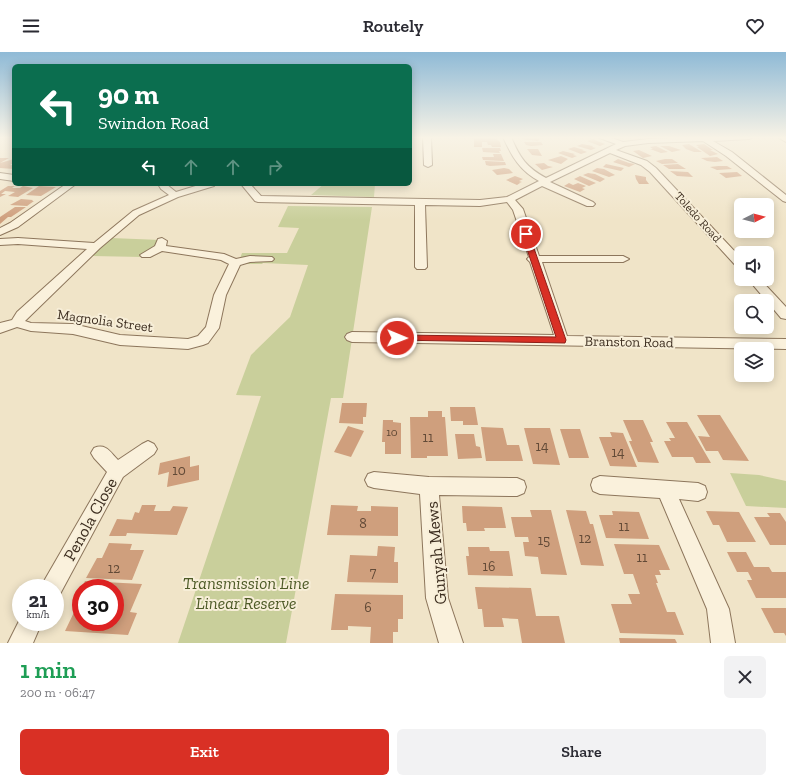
<!DOCTYPE html>
<meta charset="utf-8">
<style>
:root{--surface:#fff;--page:#f2f2f3;--text:#2b2b33;--muted:#7c7c81;--accent:#d93025}
body{margin:0;font-family:"Zilla Slab",serif;background:var(--page);color:var(--text);height:100vh;display:flex;flex-direction:column;font-size:15px;white-space:nowrap}
*{box-sizing:border-box;margin:0}
p{font-size:13px;color:var(--muted)}
.icon{flex:none;width:22px;height:22px;fill:none;stroke:currentColor;stroke-width:2;stroke-linecap:round;stroke-linejoin:round}
.map{position:relative;height:591px;overflow:hidden}
.side{display:flex;flex-direction:column;background:var(--surface);flex:1}
.side>*{flex:none}
.hud{position:absolute;left:12px;top:12px;width:400px;height:122px;border-radius:6px;box-shadow:0 2px 10px #0003;background:#0b6e4f;color:#fff;overflow:hidden}
.needle{width:26px;rotate:84deg}
.controls{position:absolute;left:734px;top:146px;display:grid;gap:8px}
.controls a{display:grid;place-items:center;width:40px;height:40px;border-radius:6px;background:var(--surface);box-shadow:0 2px 10px #0003;font-size:20px}
.speed{position:absolute;left:12px;top:527px;display:flex;gap:8px;font-size:20px;font-weight:700;text-align:center}
.speed>*{display:grid;place-content:center;width:52px;height:52px;border-radius:50%;background:var(--surface);box-shadow:0 2px 10px #0003;line-height:1}
.speed small{font-size:10px;font-weight:400}
.speed .limit{border:6px solid #d22;background:#fff;color:#111}
.pin{position:absolute;display:grid;place-items:center;width:34px;height:34px;color:#fff;margin:-17px;border:2px solid #fff;border-radius:50%;box-shadow:0 1px 4px #0007}
.me{position:absolute;width:44px;margin:-22px;rotate:91deg;stroke-linejoin:round;filter:drop-shadow(0 0 3px #0008)}
.turn{display:flex;align-items:center;gap:14px;height:84px;padding:0 20px;font-size:18px}
.turn .icon{width:52px;height:52px;stroke-width:2.5}
.turn b{display:block;font-size:28px;line-height:34px}
.lanes{display:flex;align-items:center;height:38px;padding:0 20px;background:#0003;justify-content:center;gap:20px;direction:ltr}
.lanes .off{opacity:.35}
.round{display:grid;place-items:center;flex:none;width:42px;height:42px;border-radius:6px;background:var(--page)}
.overview{display:flex;align-items:center;justify-content:space-between;height:68px;padding:0 20px}
h1{font-size:24px;font-weight:600;line-height:30px;color:#1e9e55}
.primary-button{display:flex;gap:8px;margin-top:auto;padding:8px 20px}
.primary-button a{flex:1;height:46px;border-radius:6px;background:var(--accent);color:#fff;font-size:16px;font-weight:600;line-height:46px;text-align:center}
.primary-button a+a{background:var(--page);color:var(--text)}
header{display:flex;justify-content:space-between;align-items:center;height:52px;padding:0 20px;background:var(--surface);font-size:18px;font-weight:600}
.map>svg:first-child{display:block}
</style>
<header><svg class="icon" aria-label="menu" viewBox="0 0 24 24"><path d="M4 6h16M4 12h16M4 18h16"/></svg>Routely<svg class="icon" aria-label="heart" viewBox="0 0 24 24"><path d="M12 20l-8-8c-3-5 5-10 8-4 3-6 11-1 8 4z"/></svg></header>
<div class="map">
<svg width="786" height="591" viewBox="0 0 786 591">
<rect width="100%" height="100%" fill="#f0e4c8"/>
<g fill="#c9cf9b">
<polygon points="324,132 375,132 374,145 311,143"/>
<polygon points="288,154 372,155 343,346 331,346 286,591 178,591 261,344 236,343 251,303 290,265 308,213 263,211 262,212 238,212 242,201 287,201 299,176 278,175"/>
<polygon points="111,186 161,188 142,205 92,204"/>
<polygon points="730,421 759,423 786,429 786,456 746,454"/>
</g>
<g fill="#cf9f7d">
<polygon points="474,85 495,86 500,90 501,95 492,95 491,93 488,93 487,90 482,90 482,95 474,95"/>
<polygon points="522,85 531,85 540,86 538,89 522,87"/>
<polygon points="593,87 597,89 605,92 600,94 587,89"/>
<polygon points="524,90 541,90 543,93 531,94 526,93"/>
<polygon points="582,92 593,94 592,95 596,96 591,98 577,94"/>
<polygon points="689,92 702,100 694,100 686,97 682,93"/>
<polygon points="704,92 713,98 710,98 718,102 710,104 697,95 699,95 696,93"/>
<polygon points="656,94 668,100 661,101 650,97 653,97 650,95"/>
<polygon points="660,94 669,94 681,98 672,100"/>
<polygon points="574,95 584,98 582,98 587,100 581,102 568,97"/>
<polygon points="482,96 500,96 501,99 499,99 500,101 483,100"/>
<polygon points="527,97 538,97 542,104 532,103"/>
<polygon points="639,98 652,104 643,106 633,99"/>
<polygon points="563,99 575,102 573,103 577,104 572,106 558,101"/>
<polygon points="493,102 501,102 504,109 483,108 482,105 494,105"/>
<polygon points="561,104 568,107 561,112 548,108"/>
<polygon points="717,105 723,109 715,110 707,109 701,106"/>
<polygon points="0,106 9,106 0,111 14,107 14,111 10,113 14,113 14,117 0,116"/>
<polygon points="618,107 629,111 635,112 629,115 613,110"/>
<polygon points="665,107 672,107 678,111 662,112 656,109"/>
<polygon points="485,109 505,110 506,113 490,114 486,113"/>
<polygon points="544,111 548,114 553,115 542,118 535,112"/>
<polygon points="606,112 624,116 621,119 603,115"/>
<polygon points="678,112 686,117 669,117 663,113"/>
<polygon points="718,114 727,114 732,117 717,118 710,115"/>
<polygon points="504,116 509,117 513,121 497,123 492,118"/>
<polygon points="597,116 604,117 615,123 609,125 592,119"/>
<polygon points="670,119 688,120 693,125 677,124"/>
<polygon points="737,120 742,124 726,126 719,121"/>
<polygon points="588,121 595,122 605,127 600,130 583,123"/>
<polygon points="635,123 646,125 646,128 649,132 639,132 636,127"/>
<polygon points="515,124 523,127 519,129 522,130 519,131 520,131 517,133 506,128"/>
<polygon points="580,124 589,128 596,131 589,134 574,127"/>
<polygon points="569,131 573,133 578,131 586,134 582,136 585,137 580,140 564,134"/>
<polygon points="8,134 15,134 12,136 20,136 23,134 33,136 18,145 8,144 15,140 5,139 1,142 6,142 0,145 0,139"/>
<polygon points="39,134 56,135 41,144 26,143"/>
<polygon points="21,147 33,148 32,149 34,149 27,154 10,153"/>
<polygon points="15,155 26,155 11,165 8,165 0,172 0,165"/>
<polygon points="342,351 367,351 366,365 363,365 363,372 339,371"/>
<polygon points="450,355 475,355 478,373 463,373 463,369 451,369"/>
<polygon points="428,359 442,359 442,365 445,365 448,404 427,404 427,406 411,406 410,365 428,365"/>
<polygon points="697,363 720,363 749,409 723,408 718,399 706,399 698,384 710,385"/>
<polygon points="383,368 393,368 393,370 401,371 401,402 385,402 385,390 382,390"/>
<polygon points="623,368 643,368 653,390 650,390 659,411 638,410 629,389 632,389"/>
<polygon points="666,370 687,370 711,411 696,411 693,405 672,405 664,389 671,389 669,386 675,386"/>
<polygon points="348,374 364,379 351,405 334,400"/>
<polygon points="481,375 503,376 507,393 519,393 523,409 486,409"/>
<polygon points="524,376 550,376 560,413 533,412"/>
<polygon points="560,377 580,377 589,406 569,406"/>
<polygon points="610,380 623,381 637,415 610,414 599,385 612,385"/>
<polygon points="455,382 474,382 476,394 480,395 482,406 458,407"/>
<polygon points="190,404 190,415 199,413 199,428 167,435 169,420 158,423 160,411"/>
<polygon points="142,453 156,453 154,459 170,459 173,454 188,455 177,483 127,481 126,484 109,484 117,467 132,468 135,460 139,461"/>
<polygon points="331,453 358,454 357,459 371,459 371,454 398,455 398,484 327,483"/>
<polygon points="462,454 502,455 506,476 484,476 485,479 467,479 466,471 463,471"/>
<polygon points="530,458 551,458 567,523 541,522 538,505 525,504 523,490 529,490 528,485 515,485 511,465 532,465"/>
<polygon points="566,458 586,459 590,472 593,472 604,514 581,513"/>
<polygon points="612,459 639,460 649,487 606,486 599,463 613,463"/>
<polygon points="706,459 739,460 756,490 727,490 719,473 713,473"/>
<polygon points="767,461 780,461 786,470 786,493 770,493 754,465 770,465"/>
<polygon points="109,491 132,492 130,498 144,498 132,528 86,526 97,506 102,506"/>
<polygon points="614,492 659,493 670,518 659,518 661,523 655,523 658,531 656,531 667,560 675,560 684,583 620,581 611,552 632,552 628,542 640,542 633,522 624,522"/>
<polygon points="378,494 395,495 394,510 398,510 398,531 347,530 350,503 377,504"/>
<polygon points="468,495 489,495 490,499 509,499 513,524 468,523 466,504 469,504"/>
<polygon points="727,500 746,500 754,515 769,515 772,520 786,520 786,546 756,546 747,528 752,528 748,520 737,520"/>
<polygon points="85,529 142,532 130,560 137,561 128,583 65,579 78,552 73,552 81,537 81,570 115,570 115,536 82,536"/>
<polygon points="475,535 531,536 536,564 559,564 565,591 522,591 518,567 502,566 504,575 484,575 482,557 478,557"/>
<polygon points="335,542 403,543 403,567 398,567 398,580 393,580 393,591 370,591 371,575 348,574 348,578 331,578"/>
<polygon points="761,556 786,556 786,584 784,581 774,581"/>
<polygon points="619,586 675,587 677,591 620,591"/>
</g>
<g fill="none" stroke-linecap="round" stroke-linejoin="round">
<g stroke="#8d765c" stroke-width="2">
<g id="street">
<polygon points="423,85 431,85 432,113 428,115 424,113"/>
<path d="M503,85H511C520,106 526,115 546,126L616,92L597,85H609L623,90L648,87L691,85H753L749,87L713,89L732,100L786,143V150L783,149L726,104L703,89L648,91L625,94L616,98L647,109L656,116L741,206V216L737,215L650,120L641,113L610,101L550,130L593,150L595,152L593,154H587L542,134L515,148L523,157L539,204H623L629,207L623,210H542L567,284L786,287V297L352,290L347,288L345,285L347,282L352,280L554,283L530,210L527,207L529,205L513,158L507,150L480,154L425,153L427,215L425,217H417L415,215V153L258,150L255,149L241,132H250L261,144L480,148L507,145L539,129C520,119 512,105 503,85Z"/>
<polygon points="777,85 786,85 786,90"/>
<polygon points="0,121 14,123 14,129 0,127"/>
<polygon points="66,132 76,132 18,175 0,183 0,176 10,171"/>
<polygon points="158,132 166,132 176,140 202,132 215,132 214,134 178,145 139,163 100,196 25,269 31,271 73,272 120,283 188,287 198,284 206,275 214,243 229,212 221,208 162,199 150,205 142,205 140,203 155,194 158,187 162,186 167,189 166,194 224,202 236,207 250,204 272,205 274,207 272,209 250,210 240,213 226,243 219,276 208,291 203,293 188,297 120,293 73,282 31,279 17,275 0,281 0,271 12,268 17,260 87,197 18,192 0,193 0,187 18,186 94,191 133,159 169,143 161,137"/>
<polygon points="748,227 760,227 786,255 786,267 781,266"/>
<path d="M148,389L154,392L157,397L154,402L123,425L59,544L55,545V536H40L107,420L94,406L91,401L94,396C106,391 110,400 118,408L142,392Z"/>
<polygon points="374,420 429,425 517,426 524,429 526,435 524,441 517,444 439,443 448,546 463,591 439,591 426,546 420,442 374,436 368,434 365,428 368,422"/>
<polygon points="600,424 698,431 705,434 707,440 705,446 698,449 679,447 729,557 735,591 711,591 707,557 660,446 600,442 593,439 591,433 593,427"/>
<polygon points="21,565 21,570 42,570 33,591 8,591"/>
</g>
</g>
<use href="#street" fill="#faf1dc" fill-rule="evenodd"/>
</g>
<linearGradient id="sky" x2="0" y2="1"><stop stop-color="#8fbad6"/><stop offset="0.51" stop-color="#f8f3e6"/><stop offset="1" stop-color="#f8f3e6" stop-opacity="0"/></linearGradient>
<rect width="786" height="168" fill="url(#sky)"/>
<polygon fill="#d93025" stroke="#8d1f18" points="523,180 529,182 566,288 565,291 394,288 393,286 397,283 556,285 522,182"/>
<g text-anchor="middle" dominant-baseline="central" stroke-width="4" stroke-linejoin="round" paint-order="stroke">
<g font-size="12" fill="#3d2e20" stroke="#f7eed8">
<text transform="translate(698 165) rotate(48)">Toledo Road</text>
</g>
<g font-size="12" fill="#624a37">
<text x="392" y="380">10</text>
</g>
<g font-size="14" fill="#3d2e20" stroke="#f7eed8">
<text transform="translate(105 269) rotate(8)">Magnolia Street</text>
<text transform="translate(629 290) rotate(1)">Branston Road</text>
</g>
<g font-size="14" fill="#624a37">
<text x="428" y="385">11</text>
<text x="542" y="394">14</text>
<text x="618" y="400">14</text>
<text x="179" y="418">10</text>
<text x="363" y="471">8</text>
<text x="624" y="474">11</text>
<text x="585" y="486">12</text>
<text x="544" y="488">15</text>
<text x="642" y="505">11</text>
<text x="489" y="514">16</text>
<text x="114" y="516">12</text>
<text x="373" y="520">7</text>
<text x="368" y="555">6</text>
</g>
<g font-size="17" fill="#3d2e20" stroke="#f7eed8">
<text transform="translate(90 467) rotate(-61)">Penola Close</text>
<text transform="translate(436 501) rotate(-95)">Gunyah Mews</text>
</g>
<g font-size="17" font-style="italic" fill="#4d5a26" stroke="#f7eed8">
<text x="246" y="531">Transmission Line<tspan x="246" dy="20">Linear Reserve</tspan></text>
</g>
</g>
</svg>
<div class="controls">
<a><svg class="needle" viewBox="-14 -14 28 28"><path d="M0-13l5 13h-10z" fill="#e53935"/><path d="M0 13l5-13h-10z" fill="#7c7c81"/></svg></a>
<a><svg class="icon" aria-label="sound" viewBox="0 0 24 24"><path d="M4 9h4l5-4v14l-5-4H4zM17 9q2 3 0 6"/></svg></a>
<a><svg class="icon" aria-label="search" viewBox="0 0 24 24"><circle cx="10" cy="10" r="6"/><path d="M15 15l6 6"/></svg></a>
<a><svg class="icon" aria-label="layers" viewBox="0 0 24 24"><path d="M12 4l9 5-9 5-9-5zM3 14l9 5 9-5"/></svg></a>
</div>
<div class="speed"><div>21<small>km/h</small></div><div class="limit">30</div></div>
<div class="pin" style="left:526px;top:182px;background:#d93025"><svg class="icon" aria-label="arrive" viewBox="0 0 24 24"><path d="M6 21V4h12l-3 4 3 4H6"/></svg></div>
<svg class="me" style="left:397px;top:286px" viewBox="-20 -20 40 40"><circle r="17" fill="#d93025" stroke="#fff" stroke-width="3"/><path d="M0-11L8 9 0 5-8 9z" fill="#fff"/></svg>
<div class="hud">
<div class="turn"><svg class="icon" aria-label="left" viewBox="0 0 24 24"><path d="M17 20v-9H6M10 6l-5 5 5 5"/></svg><div><b>90 m</b>Swindon Road</div></div>
<div class="lanes"><svg class="icon" aria-label="left" viewBox="0 0 24 24"><path d="M17 20v-9H6M10 6l-5 5 5 5"/></svg><svg class="icon off" aria-label="ahead" viewBox="0 0 24 24"><path d="M12 20V5M6 11l6-6 6 6"/></svg><svg class="icon off" aria-label="ahead" viewBox="0 0 24 24"><path d="M12 20V5M6 11l6-6 6 6"/></svg><svg class="icon off" aria-label="right" viewBox="0 0 24 24"><path d="M7 20v-9h11M14 6l5 5-5 5"/></svg></div>
</div>
</div>
<section class="side">
<div class="overview"><div><h1>1 min</h1><p>200 m · 06:47</p></div><a class="round"><svg class="icon" aria-label="close" viewBox="0 0 24 24"><path d="M6 6l12 12M18 6L6 18"/></svg></a></div>
<div class="primary-button"><a>Exit</a><a>Share</a></div>
</section>
